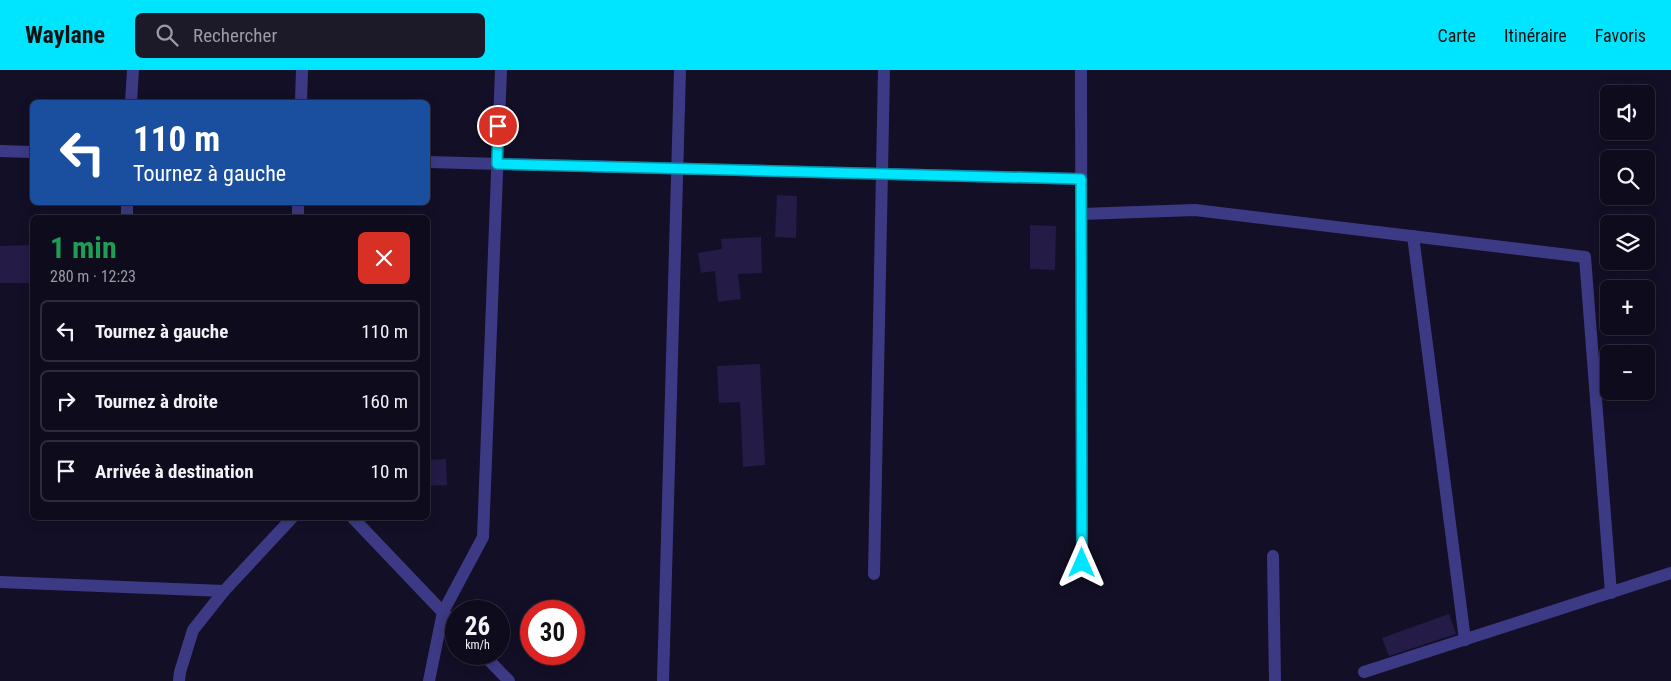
<!DOCTYPE html>
<html lang="fr">
<meta charset="utf-8">
<style>
:root{--surface:#0e0b1c;--page:#1c1929;--text:#f1f3f6;--muted:#9b9ba3;--line:#2e2b3b;--accent:#00e5ff}
body{margin:0;font-family:"Roboto Condensed",sans-serif;background:var(--page);color:var(--text);height:100vh;display:flex;flex-direction:column;font-size:19px;white-space:nowrap}
*{box-sizing:border-box;margin:0}
p{font-size:16px;color:var(--muted)}
.icon{flex:none;width:28px;height:28px;fill:none;stroke:currentColor;stroke-width:2;stroke-linecap:round;stroke-linejoin:round}
.map{position:relative;flex:1;overflow:hidden}
.sheet{position:absolute;left:30px;top:145px;width:400px;height:305px;display:flex;flex-direction:column;background:var(--surface);border-radius:8px;box-shadow:0 2px 12px #0003,0 0 0 1px var(--line)}
.sheet>*{flex:none}
.guide{position:absolute;left:30px;top:30px;width:400px;height:105px;border-radius:8px;box-shadow:0 2px 12px #0003,0 0 0 1px var(--line);background:#1a4fa0;color:#fff;overflow:hidden}
.controls{position:absolute;left:1600px;top:15px;display:grid;gap:10px}
.controls a{display:grid;place-items:center;width:55px;height:55px;border-radius:8px;background:var(--surface);box-shadow:0 2px 12px #0003,0 0 0 1px var(--line);font-size:25px}
.speed{position:absolute;left:445px;top:530px;display:flex;gap:10px;font-size:25px;font-weight:700;text-align:center}
.speed>*{display:grid;place-content:center;width:65px;height:65px;border-radius:50%;background:var(--surface);box-shadow:0 2px 12px #0003,0 0 0 1px var(--line);line-height:1}
.speed small{font-size:12px;font-weight:400}
.speed .limit{border:8px solid #d22;background:#fff;color:#111}
.pin{position:absolute;display:grid;place-items:center;width:42px;height:42px;color:#fff;margin:-21px;border:2px solid #fff;border-radius:50%;box-shadow:0 1px 5px #0007}
.me{position:absolute;width:55px;margin:-28px;rotate:0deg;stroke-linejoin:round;filter:drop-shadow(0 0 4px #0008)}
.turn{display:flex;align-items:center;gap:18px;height:105px;padding:0 20px;font-size:22px}
.turn .icon{width:65px;height:65px;stroke-width:2.5}
.turn b{display:block;font-size:35px;line-height:42px}
.round{display:grid;place-items:center;flex:none;width:52px;height:52px;border-radius:8px;background:var(--page)}
.summary{display:flex;align-items:center;justify-content:space-between;height:85px;padding:0 20px}
h1{font-size:30px;font-weight:700;line-height:38px;color:#1e9e55}
ul{padding:0;list-style:none}
li{display:flex;align-items:center;gap:15px;height:62px;margin:0 10px 8px;padding:0 10px;border:2px solid var(--line);border-radius:8px}
li div{flex:1}
li b{display:block;font-size:19px}
li em{font-style:normal}
header{display:flex;align-items:center;gap:30px;box-sizing:border-box;height:70px;padding:0 25px;background:var(--accent);color:#111}
header strong{font-size:24px}
nav{display:flex;gap:28px;margin-inline-start:auto;font-size:18px}
.search{width:350px;height:45px;background:var(--page);display:flex;align-items:center;gap:12px;box-sizing:border-box;padding:0 18px;border-radius:8px;color:var(--muted);font-size:19px}
.map>svg:first-child{display:block}
</style>
<header>
<strong>Waylane</strong>
<div class="search"><svg class="icon" aria-label="search" viewBox="0 0 24 24"><circle cx="10" cy="10" r="6"/><path d="M15 15l6 6"/></svg>Rechercher</div>
<nav><a>Carte</a><a>Itinéraire</a><a>Favoris</a></nav>
</header>
<div class="map">
<svg width="1671" height="611" viewBox="0 0 1671 611">
<rect width="100%" height="100%" fill="#130f26"/>
<g fill="#241b47">
<polygon points="777,125 797,126 796,168 775,167"/>
<polygon points="1030,155 1056,156 1055,200 1030,199"/>
<polygon points="761,167 762,203 738,204 741,229 718,232 715,201 701,203 698,183 722,179 721,169"/>
<polygon points="32,175 32,213 0,213 0,176"/>
<polygon points="760,294 765,395 743,397 740,332 719,333 717,296"/>
<polygon points="446,389 447,415 428,416 428,390"/>
<polygon points="1449,544 1456,564 1389,586 1382,568"/>
</g>
<g fill="none" stroke-linecap="round" stroke-linejoin="round">
<g stroke="#3d3a85" stroke-width="12">
<polyline points="1081,0 1082,493"/>
<polyline points="131,32 133,0"/>
<polyline points="301,32 302,0"/>
<polyline points="0,81 32,82"/>
<polyline points="428,92 1081,109"/>
<polyline points="1081,144 1195,140 1585,187 1611,523"/>
<polyline points="127,148 127,132"/>
<polyline points="298,148 298,132"/>
<polyline points="1413,166 1465,570"/>
<polyline points="353,448 456,556"/>
<polyline points="1273,486 1275,611"/>
<polyline points="874,504 884,0"/>
<polyline points="0,512 224,521"/>
<polyline points="483,584 509,611"/>
<polyline points="1364,602 1671,503"/>
<polyline points="179,611 180,602 193,560 224,521 292,448"/>
<polyline points="429,611 443,542 483,467 501,0"/>
<polyline points="663,611 680,0"/>
</g>
</g>
<g fill="none" stroke-linecap="round" stroke-linejoin="round">
<g stroke="#0095a6" stroke-width="12">
<polyline id="route" points="498,56 497,94 1081,109 1082,493"/>
</g>
<use href="#route" stroke="#00e5ff" stroke-width="9"/>
</g>
</svg>
<div class="controls">
<a><svg class="icon" aria-label="sound" viewBox="0 0 24 24"><path d="M4 9h4l5-4v14l-5-4H4zM17 9q2 3 0 6"/></svg></a>
<a><svg class="icon" aria-label="search" viewBox="0 0 24 24"><circle cx="10" cy="10" r="6"/><path d="M15 15l6 6"/></svg></a>
<a><svg class="icon" aria-label="layers" viewBox="0 0 24 24"><path d="M12 4l9 5-9 5-9-5zM3 14l9 5 9-5"/></svg></a>
<a>+</a>
<a>−</a>
</div>
<div class="speed"><div>26<small>km/h</small></div><div class="limit">30</div></div>
<div class="pin" style="left:498px;top:56px;background:#d93025"><svg class="icon" aria-label="arrive" viewBox="0 0 24 24"><path d="M6 21V4h12l-3 4 3 4H6"/></svg></div>
<svg class="me" style="left:1082px;top:493px" viewBox="-20 -20 40 40"><path d="M0-17L14 15 0 8-14 15z" fill="#00e5ff" stroke="#fff" stroke-width="4"/></svg>
<div class="guide">
<div class="turn"><svg class="icon" aria-label="left" viewBox="0 0 24 24"><path d="M17 20v-9H6M10 6l-5 5 5 5"/></svg><div><b>110 m</b>Tournez à gauche</div></div>
</div>
<section class="sheet">
<div class="summary"><div><h1>1 min</h1><p>280 m · 12:23</p></div><a class="round" style="background:#d93025;color:#fff"><svg class="icon" aria-label="close" viewBox="0 0 24 24"><path d="M6 6l12 12M18 6L6 18"/></svg></a></div>
<ul>
<li><svg class="icon" aria-label="left" viewBox="0 0 24 24"><path d="M17 20v-9H6M10 6l-5 5 5 5"/></svg><div><b>Tournez à gauche</b></div><em>110 m</em></li>
<li><svg class="icon" aria-label="right" viewBox="0 0 24 24"><path d="M7 20v-9h11M14 6l5 5-5 5"/></svg><div><b>Tournez à droite</b></div><em>160 m</em></li>
<li><svg class="icon" aria-label="arrive" viewBox="0 0 24 24"><path d="M6 21V4h12l-3 4 3 4H6"/></svg><div><b>Arrivée à destination</b></div><em>10 m</em></li>
</ul>
</section>
</div>
